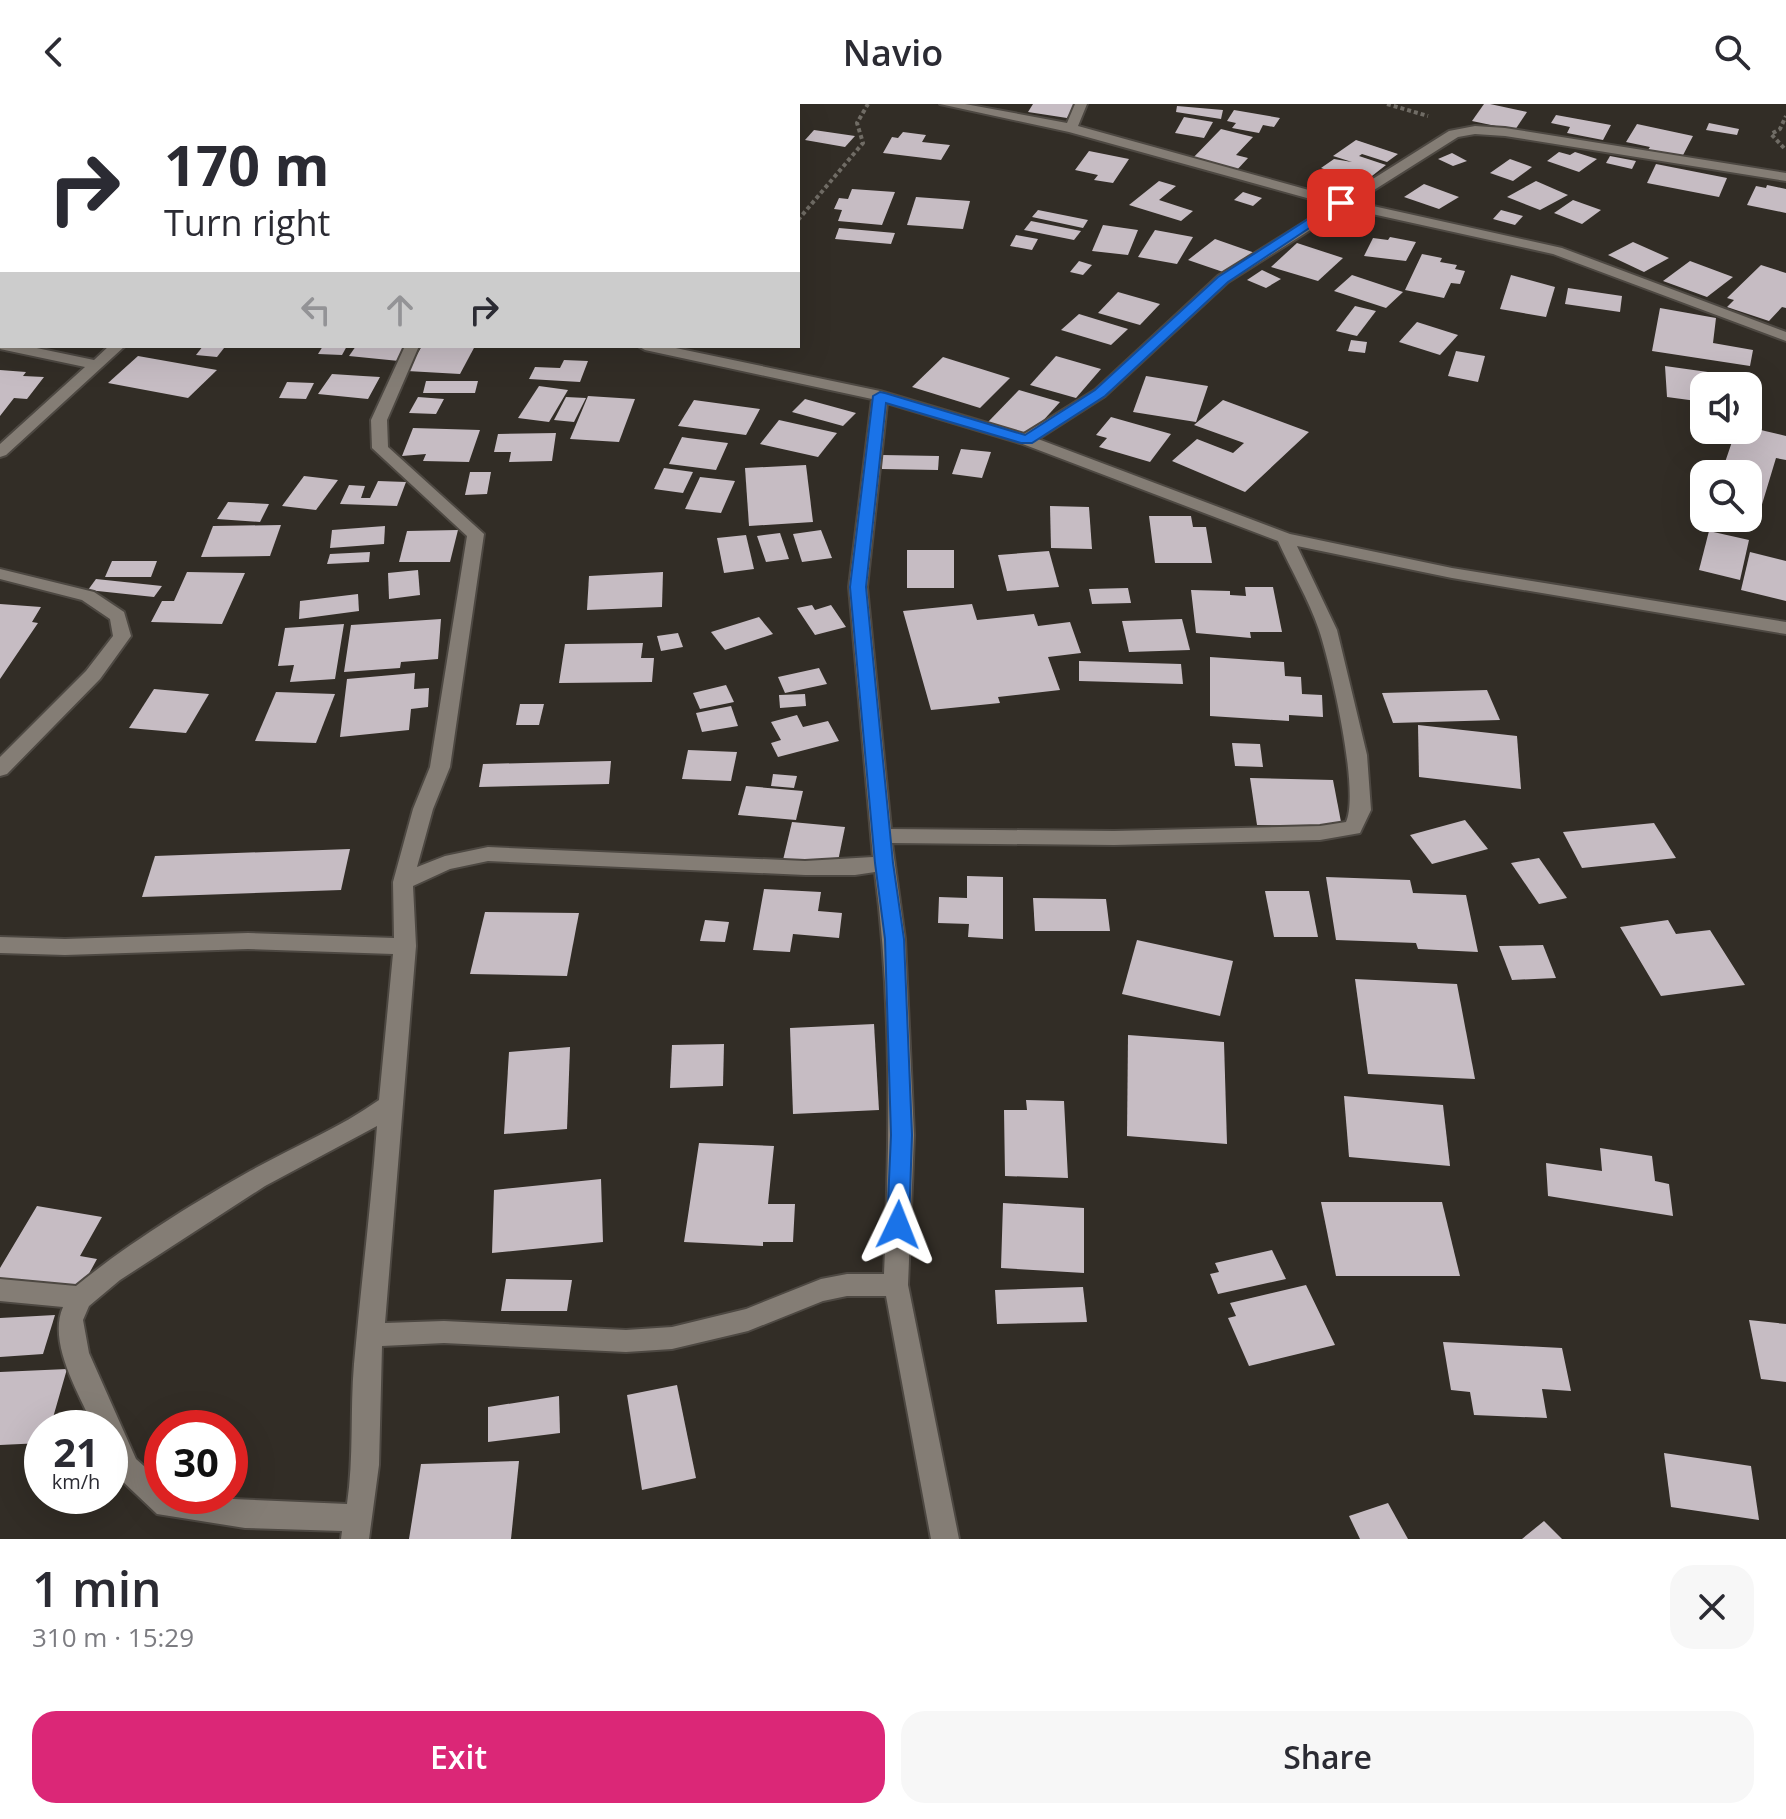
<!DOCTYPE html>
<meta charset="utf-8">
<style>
:root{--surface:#fff;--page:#f7f7f7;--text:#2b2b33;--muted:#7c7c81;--accent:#db2777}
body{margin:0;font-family:"Open Sans",sans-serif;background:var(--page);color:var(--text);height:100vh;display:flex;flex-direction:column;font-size:30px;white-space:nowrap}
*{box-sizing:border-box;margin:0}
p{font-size:26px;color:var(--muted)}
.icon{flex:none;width:44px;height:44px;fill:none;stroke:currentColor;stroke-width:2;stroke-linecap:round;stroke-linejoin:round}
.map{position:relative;height:1435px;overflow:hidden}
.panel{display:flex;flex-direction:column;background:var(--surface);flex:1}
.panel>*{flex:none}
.top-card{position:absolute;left:0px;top:0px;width:800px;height:244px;box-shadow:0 8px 32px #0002;background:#fff;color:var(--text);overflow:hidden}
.tools{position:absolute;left:1690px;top:268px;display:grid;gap:16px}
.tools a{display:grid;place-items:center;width:72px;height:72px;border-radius:16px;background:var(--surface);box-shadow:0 8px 32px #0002;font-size:40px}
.speed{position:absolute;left:24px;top:1306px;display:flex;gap:16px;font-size:40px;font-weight:700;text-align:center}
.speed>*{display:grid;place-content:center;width:104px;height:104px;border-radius:50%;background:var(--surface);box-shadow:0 8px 32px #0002;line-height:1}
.speed small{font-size:20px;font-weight:400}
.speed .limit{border:12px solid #d22;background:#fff;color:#111}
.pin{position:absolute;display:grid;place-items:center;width:68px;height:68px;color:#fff;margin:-34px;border-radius:16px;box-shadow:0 4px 12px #0006}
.me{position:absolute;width:88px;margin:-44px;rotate:2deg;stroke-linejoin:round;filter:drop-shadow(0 0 6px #0008)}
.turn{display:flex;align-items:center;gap:28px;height:168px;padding:0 32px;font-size:36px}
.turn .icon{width:104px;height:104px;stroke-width:2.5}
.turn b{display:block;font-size:56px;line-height:68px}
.lanes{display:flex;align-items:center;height:76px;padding:0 32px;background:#0003;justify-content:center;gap:40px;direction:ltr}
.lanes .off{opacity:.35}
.round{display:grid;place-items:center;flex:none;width:84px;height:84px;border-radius:24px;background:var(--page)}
.headline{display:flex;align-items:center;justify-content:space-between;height:136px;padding:0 32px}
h1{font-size:48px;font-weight:600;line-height:60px}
.cta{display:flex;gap:16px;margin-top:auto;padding:16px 32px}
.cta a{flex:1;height:92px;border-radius:24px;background:var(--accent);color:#fff;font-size:32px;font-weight:600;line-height:92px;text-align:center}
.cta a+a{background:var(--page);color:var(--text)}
header{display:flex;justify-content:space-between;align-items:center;height:104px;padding:0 32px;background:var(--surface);font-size:36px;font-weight:600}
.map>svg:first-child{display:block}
</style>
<header><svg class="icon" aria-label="back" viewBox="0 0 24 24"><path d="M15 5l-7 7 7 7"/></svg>Navio<svg class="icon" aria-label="search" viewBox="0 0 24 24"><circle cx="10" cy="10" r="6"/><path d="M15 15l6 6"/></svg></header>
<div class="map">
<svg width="1786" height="1435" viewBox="0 0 1786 1435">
<rect width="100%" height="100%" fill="#322d26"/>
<g fill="#c6bcc3">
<polygon points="1033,0 1075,0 1067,14 1028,8"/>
<polygon points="1484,0 1490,0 1527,8 1515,26 1472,17"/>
<polygon points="1177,2 1223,6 1221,15 1176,8"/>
<polygon points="1234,6 1280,14 1274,23 1263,21 1259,29 1232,24 1236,19 1227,17"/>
<polygon points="1556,11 1611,21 1603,36 1567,29 1570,23 1551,19"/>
<polygon points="1184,13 1213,18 1204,34 1175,29"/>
<polygon points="1709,19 1739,25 1737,31 1706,26"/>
<polygon points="1637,20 1693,32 1681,55 1647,47 1650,43 1626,38"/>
<polygon points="1221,25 1253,33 1236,51 1248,54 1235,68 1190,57"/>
<polygon points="814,26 855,32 845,43 805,36"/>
<polygon points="903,28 926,31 922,38 950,41 941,56 883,49 892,33 898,34"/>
<polygon points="1356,36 1398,50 1387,58 1362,50 1359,52 1386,61 1363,79 1321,64 1334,55 1352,58 1333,52"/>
<polygon points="1089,47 1129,55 1113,79 1094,76 1098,71 1075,66"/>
<polygon points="1559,48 1570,51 1575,48 1597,55 1579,68 1547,57"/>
<polygon points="1452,49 1467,57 1453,62 1438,55"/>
<polygon points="1610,52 1636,57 1632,65 1606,59"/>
<polygon points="1510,55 1532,63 1513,77 1490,69"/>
<polygon points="1656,60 1727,74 1719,93 1647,79"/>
<polygon points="1159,77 1176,82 1159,96 1193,107 1181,117 1129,101"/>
<polygon points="1536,77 1568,91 1540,106 1507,93"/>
<polygon points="1424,80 1459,93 1439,105 1404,93"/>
<polygon points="1767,81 1786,85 1786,109 1747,101 1756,82 1766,84"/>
<polygon points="852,85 895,88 882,121 838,117 842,106 834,105 839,94 848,95"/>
<polygon points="1243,88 1262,94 1253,102 1234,96"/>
<polygon points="916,93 970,97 963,125 907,121"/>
<polygon points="1573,96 1601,106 1582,120 1554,109"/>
<polygon points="1038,106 1088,116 1083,124 1032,113"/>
<polygon points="1501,106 1523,112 1515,121 1493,115"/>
<polygon points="1031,117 1081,127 1074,136 1024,126"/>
<polygon points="1103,121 1138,126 1128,151 1092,147"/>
<polygon points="839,124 895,129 891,140 835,135"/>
<polygon points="1155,126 1193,133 1177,160 1138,153"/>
<polygon points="1016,131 1038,135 1032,146 1010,142"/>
<polygon points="1390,133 1416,138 1406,157 1364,152 1373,134 1388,136"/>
<polygon points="1215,135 1255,149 1229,170 1188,156"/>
<polygon points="1633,138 1669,154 1644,168 1608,151"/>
<polygon points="1297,139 1343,154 1318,177 1271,163"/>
<polygon points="1422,150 1442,154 1440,158 1457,161 1455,165 1465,167 1460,180 1451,179 1444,194 1405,186"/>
<polygon points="1079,157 1092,161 1083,171 1070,168"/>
<polygon points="1690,157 1733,173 1707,193 1663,177"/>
<polygon points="1761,161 1786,169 1786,204 1782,203 1769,217 1727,203 1734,196 1727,194"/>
<polygon points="1262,166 1281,175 1266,184 1247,176"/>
<polygon points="1352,171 1403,188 1386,204 1334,187"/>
<polygon points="1511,171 1555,183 1546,213 1500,205"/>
<polygon points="1568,184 1622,192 1620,208 1565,200"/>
<polygon points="1118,188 1160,200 1140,221 1098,209"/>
<polygon points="1355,202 1376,207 1357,232 1336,227"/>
<polygon points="1660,204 1716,214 1713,239 1753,246 1750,262 1652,247"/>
<polygon points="1079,210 1128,225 1111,241 1061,226"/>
<polygon points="1417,218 1458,231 1440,251 1399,238"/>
<polygon points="1351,236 1367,238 1365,249 1348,247"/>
<polygon points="203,242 207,242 224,244 217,253 196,251"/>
<polygon points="323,242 347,242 342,251 318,250"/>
<polygon points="356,242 396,242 408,243 399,257 349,252"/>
<polygon points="422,242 475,242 460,270 407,267"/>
<polygon points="1456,247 1485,252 1478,278 1448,272"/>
<polygon points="138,252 217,266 188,294 108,279"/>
<polygon points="1056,252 1101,265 1076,294 1030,281"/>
<polygon points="943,253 1010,274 980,304 912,283"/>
<polygon points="564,256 588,257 580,278 529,275 535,263 560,264"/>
<polygon points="1665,262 1715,269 1716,282 1704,282 1704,298 1667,293"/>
<polygon points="0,266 26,268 23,272 44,273 27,295 14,294 0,312"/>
<polygon points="332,270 363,272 380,273 368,295 318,290"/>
<polygon points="1146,272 1208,282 1196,318 1133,308"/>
<polygon points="426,277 478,277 475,289 423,289"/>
<polygon points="287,278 314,279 306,295 279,294"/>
<polygon points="539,282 568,286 549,318 518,314"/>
<polygon points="1019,286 1060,298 1030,331 988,318"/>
<polygon points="588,292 635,295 619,338 570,335"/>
<polygon points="418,293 444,295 436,310 409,309"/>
<polygon points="566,293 586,294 574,318 554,316"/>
<polygon points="805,295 856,309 843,322 792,308"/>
<polygon points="694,296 760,305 746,331 678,322"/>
<polygon points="1223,296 1309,328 1245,388 1172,357 1197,335 1233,349 1244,339 1194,321"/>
<polygon points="1111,313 1171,330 1150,358 1099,343 1107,334 1096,331"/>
<polygon points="779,316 837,329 818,353 760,340"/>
<polygon points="1748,323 1786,332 1786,356 1776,354 1760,407 1748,404 1748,370 1721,370 1736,326 1748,326"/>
<polygon points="413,324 480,326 469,358 423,357 426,350 402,352"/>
<polygon points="556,329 552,357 509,358 511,348 494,348 498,330"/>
<polygon points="682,333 688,334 728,339 716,366 669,360"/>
<polygon points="961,345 991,348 982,374 952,370"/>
<polygon points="882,351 939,352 938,366 882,365"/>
<polygon points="806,361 813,418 749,422 745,364"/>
<polygon points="664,364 693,368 683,389 654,385"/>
<polygon points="470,368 491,368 487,390 465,391"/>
<polygon points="304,372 338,376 316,406 282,402"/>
<polygon points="700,373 735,377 721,409 685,405"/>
<polygon points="378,377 406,378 397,402 340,400 349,381 365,382 361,394 370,394"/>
<polygon points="228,398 269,400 260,418 217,415"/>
<polygon points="1050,402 1089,403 1092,445 1051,444"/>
<polygon points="1149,412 1191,412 1193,423 1206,423 1212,459 1155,459"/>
<polygon points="281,421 270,452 201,453 213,422"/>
<polygon points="385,422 384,440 330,444 332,426"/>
<polygon points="458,426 450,458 399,458 407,427"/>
<polygon points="821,426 832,454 802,458 793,430"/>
<polygon points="1709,427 1749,436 1740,476 1699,466"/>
<polygon points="780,429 789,455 766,458 757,432"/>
<polygon points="746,431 754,465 724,469 717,434"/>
<rect x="907" y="446" width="47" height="38"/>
<polygon points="1049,447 1059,483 1007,487 998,451"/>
<polygon points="370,448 369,458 327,460 330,450"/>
<polygon points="1750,448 1786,457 1786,497 1741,486"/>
<polygon points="112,457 157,457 151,473 105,473"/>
<polygon points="418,466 420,491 389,495 388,469"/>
<polygon points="187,468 245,469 222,520 151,518 162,497 174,497"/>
<polygon points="663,468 662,503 587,506 589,472"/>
<polygon points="96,475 162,482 154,493 88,486"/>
<polygon points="1245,483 1273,483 1282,528 1250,528 1251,534 1196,529 1191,486 1230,487 1230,491 1246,492"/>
<polygon points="1128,484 1131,499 1092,500 1089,485"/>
<polygon points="358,490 359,507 299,515 300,497"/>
<polygon points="0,500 41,503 32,518 38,519 0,575"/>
<polygon points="972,500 977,516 1034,510 1038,522 1070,518 1081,549 1048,553 1060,586 998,593 1000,599 931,606 903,507"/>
<polygon points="812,501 815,506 831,501 846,523 815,531 797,504"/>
<polygon points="759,513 773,530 725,546 711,528"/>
<polygon points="441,515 438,555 401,558 400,564 344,568 351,521"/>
<polygon points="1182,515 1190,546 1129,548 1122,517"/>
<polygon points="344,520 335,575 290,578 294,561 278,562 285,524"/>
<polygon points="678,529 683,543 661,547 657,532"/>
<polygon points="643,539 641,554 654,554 652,578 559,579 565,540"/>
<polygon points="1210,553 1284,558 1285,572 1301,573 1302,590 1322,591 1323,613 1289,611 1289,617 1210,612"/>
<polygon points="1079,557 1181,560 1183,580 1079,577"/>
<polygon points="819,564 827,580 785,589 778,573"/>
<polygon points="415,569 414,585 429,584 428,603 411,605 409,626 340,633 347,575"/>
<polygon points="726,581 734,598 700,605 693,589"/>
<polygon points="154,585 209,590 186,629 129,624"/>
<polygon points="1487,586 1500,616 1393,619 1382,589"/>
<polygon points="276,588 335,590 316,639 255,637"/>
<polygon points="805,590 806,602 780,604 779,591"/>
<polygon points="520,600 544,600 539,621 516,621"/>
<polygon points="731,602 738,622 702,628 696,609"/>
<polygon points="797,611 803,623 828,617 839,637 778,653 771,639 781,636 771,618"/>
<polygon points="1418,621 1517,632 1521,685 1419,673"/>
<polygon points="1232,639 1260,640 1263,663 1235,662"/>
<polygon points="688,646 737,648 731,677 682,675"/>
<polygon points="611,657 609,680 479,683 483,660"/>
<polygon points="773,670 797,672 794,684 771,682"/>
<polygon points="1250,674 1333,676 1342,723 1257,721"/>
<polygon points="746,682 803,687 796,716 738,711"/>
<polygon points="1465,716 1488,745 1432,760 1410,731"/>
<polygon points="792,718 845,723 837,762 783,756"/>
<polygon points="1654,719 1676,754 1582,764 1563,728"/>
<polygon points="350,745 341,786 142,793 155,752"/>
<polygon points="1539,754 1567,794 1539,800 1511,759"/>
<polygon points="967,772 1003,773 1003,835 968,833 969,820 938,819 939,793 967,794"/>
<polygon points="1326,773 1410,776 1413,789 1466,791 1478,848 1418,845 1416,839 1336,836"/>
<polygon points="764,785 821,788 818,807 842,809 839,834 793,830 790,848 753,846"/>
<polygon points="1265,787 1309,787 1318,833 1274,833"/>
<polygon points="1033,794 1106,795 1110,827 1035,827"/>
<polygon points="485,808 579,809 567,872 470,870"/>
<polygon points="705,816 729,818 725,838 700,837"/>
<polygon points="1668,816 1676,830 1710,826 1745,881 1661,892 1620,823"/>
<polygon points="1137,836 1233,857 1220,912 1122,890"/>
<polygon points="1543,841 1556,874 1512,876 1499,842"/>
<polygon points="1355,875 1457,880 1475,975 1368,970"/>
<polygon points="874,920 879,1006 793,1010 790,924"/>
<polygon points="1128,931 1224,938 1227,1040 1127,1032"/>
<polygon points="724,940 723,982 670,984 672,941"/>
<polygon points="570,943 567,1025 504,1030 509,948"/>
<polygon points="1344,992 1443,1001 1450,1062 1349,1053"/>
<polygon points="1026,996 1064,997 1068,1074 1005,1072 1004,1006 1027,1006"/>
<polygon points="699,1039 774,1042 768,1100 795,1100 793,1138 763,1138 763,1142 684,1138"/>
<polygon points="1600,1044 1652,1052 1655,1077 1669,1080 1673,1112 1548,1092 1546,1059 1602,1067"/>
<polygon points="601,1075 603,1138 492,1149 494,1086"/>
<polygon points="1321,1098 1442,1098 1460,1172 1336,1172"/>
<polygon points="1003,1099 1084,1104 1084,1169 1001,1164"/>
<polygon points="37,1102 102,1113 80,1152 97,1155 79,1188 0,1175 0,1164"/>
<polygon points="1272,1146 1286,1175 1218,1190 1210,1170 1219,1168 1215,1159"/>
<polygon points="506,1175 572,1176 567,1207 501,1207"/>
<polygon points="1306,1181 1335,1241 1249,1262 1228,1214 1236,1212 1230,1199"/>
<polygon points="1083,1183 1087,1218 997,1220 995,1186"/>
<polygon points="55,1211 43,1250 0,1253 0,1214"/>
<polygon points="1749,1216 1786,1220 1786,1278 1761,1275"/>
<polygon points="1443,1238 1562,1244 1571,1287 1542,1285 1547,1314 1474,1311 1470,1288 1451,1286"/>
<polygon points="67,1265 50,1324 42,1324 42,1339 0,1341 0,1268"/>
<polygon points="677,1281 696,1374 642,1386 627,1291"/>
<polygon points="559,1292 560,1329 488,1338 488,1303"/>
<polygon points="1664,1349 1751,1362 1759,1416 1671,1403"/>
<polygon points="519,1357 511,1435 409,1435 421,1360"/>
<polygon points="1388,1399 1408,1435 1360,1435 1349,1412"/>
<polygon points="1544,1417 1562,1435 1522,1435"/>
</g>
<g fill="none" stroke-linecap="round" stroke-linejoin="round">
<g stroke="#4d4842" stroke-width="4">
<g id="minor">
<polygon points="401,0 413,0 414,2 402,2"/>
<path d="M940,0H965L1067,19L1075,0H1087L1078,22L1341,95L1449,27L1475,22L1505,24L1786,69V77L1505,32L1475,30L1458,33L1355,98L1562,144L1786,228V237L1553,150L1345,104L1228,178L1105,292L1038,335L1290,430L1452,464L1786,518V530L1452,474L1297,442L1337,526L1367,651L1371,706L1360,729L1320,736L1114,741L892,739L905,835L914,1031L908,1181L959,1435H931L886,1192H847L823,1197L748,1227L672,1245L626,1248L444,1239L382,1242L379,1361L369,1435H341L342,1427L245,1424L157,1410L118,1373L110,1358V1324H94C80,1291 47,1239 63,1203L0,1197V1175L76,1182C126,1141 193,1099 250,1067C293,1043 338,1025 379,996L393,850L248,845L65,851L0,849V833L65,835L248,829L394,834L393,778L413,705L430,663L467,432L372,344L371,316L405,242H419L387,316L388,343L484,430L450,663L433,705L417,763L445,752L488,743L805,757L873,753L849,483L872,295L645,246L638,242H666L880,287L1024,330L1095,286L1218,172L1332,101L1069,28ZM887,299L1020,339L1278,437C1291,466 1309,496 1319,526C1331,562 1360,687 1346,718L1320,722L1114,727L891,725L867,483ZM488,757L805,771H855L875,768C892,902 890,1036 884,1170H847L821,1175L746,1205L672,1223L626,1226L444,1217L385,1219L416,842L413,782L450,765ZM377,1022C371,1102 361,1181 354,1260C350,1307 354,1353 347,1400L162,1392V1378L136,1355L89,1249L83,1216L89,1202L120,1176L265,1082Z"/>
<rect x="0" y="92" width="2" height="9"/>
<polygon points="2,238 2,242 27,242 94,256 109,242 125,242 6,351 0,353 0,340 85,263 0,245"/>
<polygon points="0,465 94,488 124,508 131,532 100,575 7,670 0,672 0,653 86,567 113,532 110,515 82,496 0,475"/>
</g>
</g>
<g stroke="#706c65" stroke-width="4" stroke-dasharray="4 3" stroke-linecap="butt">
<polyline points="1387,0 1428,12"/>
<polyline points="254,2 257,0"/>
<polyline points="1784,44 1771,30 1780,25 1786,12"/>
<polyline points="798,116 863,39 857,19 868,0"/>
</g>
<use href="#minor" fill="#847d75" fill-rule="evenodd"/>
</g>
<polygon fill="#1a73e8" stroke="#114b97" stroke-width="2" points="1336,97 1347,99 1228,178 1105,292 1032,339 1021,339 886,299 866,483 893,759 904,835 912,1031 909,1121 906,1128 898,1130 890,1128 887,1121 891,1031 885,835 875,759 850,483 873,292 880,288 885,289 1025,331 1095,286 1218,173"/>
</svg>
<div class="tools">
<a><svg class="icon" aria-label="sound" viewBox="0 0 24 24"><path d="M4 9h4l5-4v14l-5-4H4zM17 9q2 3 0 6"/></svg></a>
<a><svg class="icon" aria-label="search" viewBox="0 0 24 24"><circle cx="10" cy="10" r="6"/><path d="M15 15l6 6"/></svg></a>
</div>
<div class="speed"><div>21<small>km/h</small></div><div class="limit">30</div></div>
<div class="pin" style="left:1341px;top:99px;background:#d93025"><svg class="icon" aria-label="arrive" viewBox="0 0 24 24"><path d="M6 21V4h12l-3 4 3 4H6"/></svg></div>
<svg class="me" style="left:898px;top:1121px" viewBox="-20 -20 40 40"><path d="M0-17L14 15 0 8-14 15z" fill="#1a73e8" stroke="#fff" stroke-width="4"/></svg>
<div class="top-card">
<div class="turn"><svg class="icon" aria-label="right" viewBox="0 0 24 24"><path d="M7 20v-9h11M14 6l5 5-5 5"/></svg><div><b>170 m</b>Turn right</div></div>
<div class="lanes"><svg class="icon off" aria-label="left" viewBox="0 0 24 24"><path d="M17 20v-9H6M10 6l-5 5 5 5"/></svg><svg class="icon off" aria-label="ahead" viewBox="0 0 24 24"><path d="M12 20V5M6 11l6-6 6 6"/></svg><svg class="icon" aria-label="right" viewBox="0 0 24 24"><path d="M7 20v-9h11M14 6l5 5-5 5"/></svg></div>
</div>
</div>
<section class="panel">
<div class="headline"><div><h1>1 min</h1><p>310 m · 15:29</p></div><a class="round"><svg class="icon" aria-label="close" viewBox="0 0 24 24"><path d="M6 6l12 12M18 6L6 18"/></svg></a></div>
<div class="cta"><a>Exit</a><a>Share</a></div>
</section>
